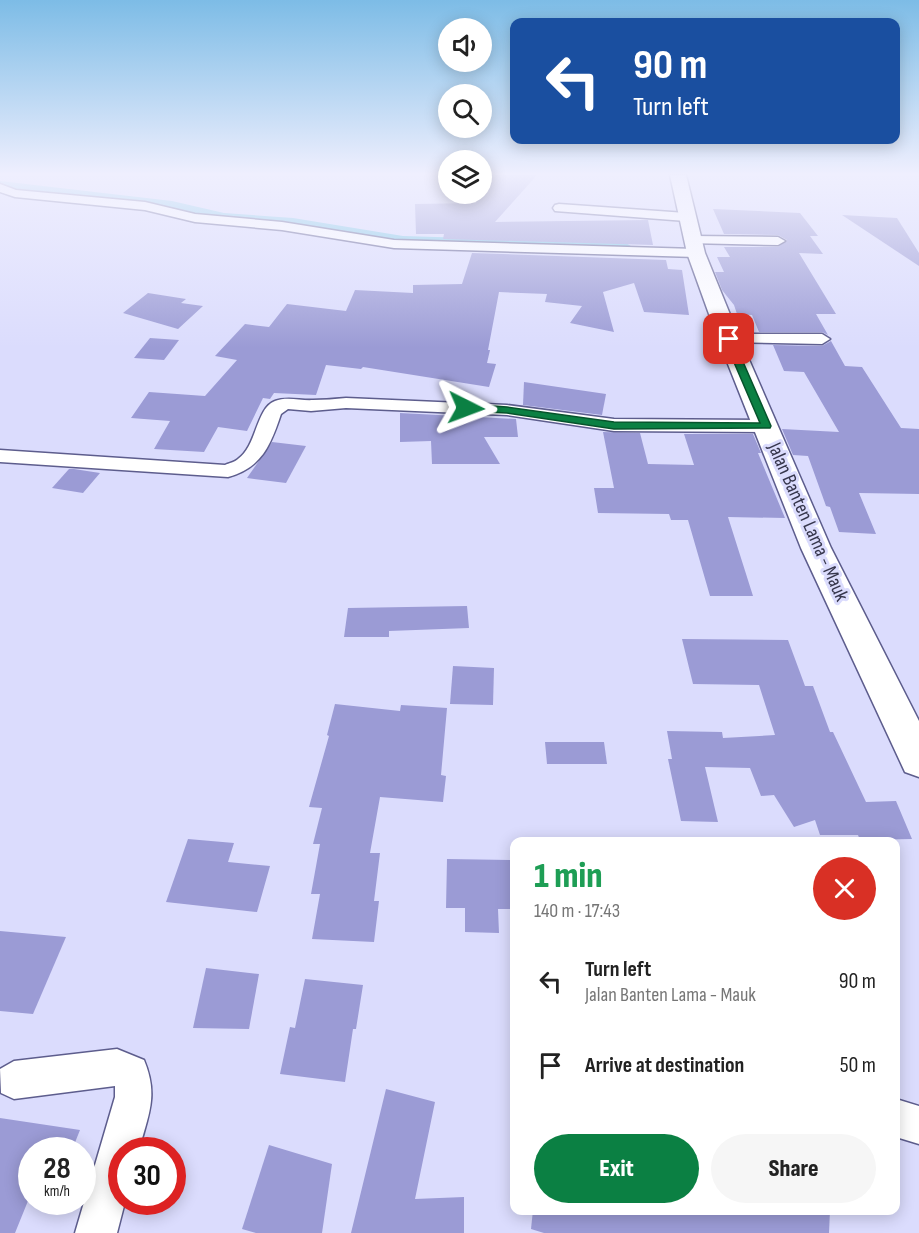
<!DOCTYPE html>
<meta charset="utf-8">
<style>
:root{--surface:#fff;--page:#f6f6f6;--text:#222;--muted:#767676;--accent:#0b8043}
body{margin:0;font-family:"Sofia Sans Condensed",sans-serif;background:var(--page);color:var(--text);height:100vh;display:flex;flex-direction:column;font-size:22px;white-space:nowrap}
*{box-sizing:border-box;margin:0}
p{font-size:20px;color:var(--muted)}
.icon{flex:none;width:33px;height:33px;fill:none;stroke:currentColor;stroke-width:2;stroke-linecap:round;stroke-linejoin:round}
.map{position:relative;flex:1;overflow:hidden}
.details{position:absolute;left:510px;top:837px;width:390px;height:378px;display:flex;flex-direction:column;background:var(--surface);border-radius:12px;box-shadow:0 3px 15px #0003}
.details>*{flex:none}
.hud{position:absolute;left:510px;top:18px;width:390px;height:126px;border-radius:12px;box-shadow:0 3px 15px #0003;background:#1a4fa0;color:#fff;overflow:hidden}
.buttons{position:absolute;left:438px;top:18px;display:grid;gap:12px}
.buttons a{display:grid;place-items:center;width:54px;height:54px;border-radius:50%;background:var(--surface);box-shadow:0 3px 15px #0003;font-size:30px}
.speed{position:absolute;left:18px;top:1137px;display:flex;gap:12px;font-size:30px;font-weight:700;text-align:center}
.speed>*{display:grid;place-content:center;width:78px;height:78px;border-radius:50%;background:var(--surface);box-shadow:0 3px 15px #0003;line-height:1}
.speed small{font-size:15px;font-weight:400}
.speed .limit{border:9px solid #d22;background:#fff;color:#111}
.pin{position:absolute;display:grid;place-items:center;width:51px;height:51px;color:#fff;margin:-26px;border-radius:12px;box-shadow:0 3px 9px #0006}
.me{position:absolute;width:66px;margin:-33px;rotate:93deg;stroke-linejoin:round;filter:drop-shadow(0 0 4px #0008)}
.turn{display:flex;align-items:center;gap:21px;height:126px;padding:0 24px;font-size:27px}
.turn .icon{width:78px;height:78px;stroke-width:2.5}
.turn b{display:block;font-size:42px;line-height:51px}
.round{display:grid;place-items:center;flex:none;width:63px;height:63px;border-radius:32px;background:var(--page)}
.summary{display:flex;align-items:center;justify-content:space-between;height:102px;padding:0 24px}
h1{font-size:36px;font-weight:800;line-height:45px;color:#1e9e55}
.action{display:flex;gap:12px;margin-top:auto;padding:12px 24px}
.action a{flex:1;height:69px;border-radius:36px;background:var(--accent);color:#fff;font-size:24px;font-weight:800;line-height:69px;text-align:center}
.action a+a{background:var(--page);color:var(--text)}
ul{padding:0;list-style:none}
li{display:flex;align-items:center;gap:18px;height:84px;padding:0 24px}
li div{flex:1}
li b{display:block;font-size:22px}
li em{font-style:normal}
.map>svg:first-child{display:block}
</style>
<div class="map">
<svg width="919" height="1233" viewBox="0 0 919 1233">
<rect width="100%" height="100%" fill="#dbdcfd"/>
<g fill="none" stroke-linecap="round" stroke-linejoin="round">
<polygon fill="#7ec8e4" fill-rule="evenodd" points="0,181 172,201 224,213 293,218 403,236 626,243 634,248 626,253 403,246 293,228 224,221 172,209 0,189"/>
</g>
<g fill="#9b9bd5">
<polygon points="482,175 537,175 495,222 648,220 653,245 443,239 444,234 416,234 415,204 476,203 478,194 482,194"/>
<polygon points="713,209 800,213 818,236 810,236 823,254 799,253 836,314 816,314 828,335 822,332 759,332 752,315 737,314 734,305 722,290 715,272 724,272 717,257 730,257 724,247 778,247 787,240 778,235 724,234"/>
<polygon points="842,215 897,218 919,253 919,266"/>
<polygon points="472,253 666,260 668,269 682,270 689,315 644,312 634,283 603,292 614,332 570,323 582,306 545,302 547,294 499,292 488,350 490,350 487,363 496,364 489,387 363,367 361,369 326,365 316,395 274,393 270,399 263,398 247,431 218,427 204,452 154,449 170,421 131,418 149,392 205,396 237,360 215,356 245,324 269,327 287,304 346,311 355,290 413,293 413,285 462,284"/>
<polygon points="148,293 186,299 181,303 203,306 178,329 123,313"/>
<polygon points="150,338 179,340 164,360 134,358"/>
<polygon points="831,341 845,366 862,367 901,428 919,429 919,494 859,493 876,534 839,532 830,507 826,506 808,456 793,455 782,429 839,432 804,372 784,371 773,345 822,346"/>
<polygon points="524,382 606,394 602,415 523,405"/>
<polygon points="400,413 516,419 518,437 484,437 500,464 432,464 431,441 400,442"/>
<polygon points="603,432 640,433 648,464 694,465 684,434 753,434 761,453 758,453 785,518 728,517 753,596 710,596 688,520 671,520 669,514 598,513 594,488 614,488"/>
<polygon points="272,442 306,446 286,483 247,478"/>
<polygon points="69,469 74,469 100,473 83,493 52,488"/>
<polygon points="467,606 469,628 389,631 389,637 344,637 348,608"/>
<polygon points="682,639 788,640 805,686 813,686 830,732 833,732 866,802 896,801 912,839 860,840 858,835 820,835 815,820 794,827 774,795 761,796 750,768 705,767 718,822 681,821 668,759 672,759 667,731 722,732 723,738 775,735 759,685 693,684"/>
<polygon points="453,666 494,668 493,705 450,704"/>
<polygon points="335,704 400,711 401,705 447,708 441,775 446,776 443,802 380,797 370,853 380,853 374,901 379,901 374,942 312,939 320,894 311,894 320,844 313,844 322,808 309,807 329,736 327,735"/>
<polygon points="545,742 604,742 607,764 547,764"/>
<polygon points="188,839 234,843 228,862 270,866 257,912 166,902"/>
<polygon points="447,859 513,860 514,909 498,909 499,933 465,932 465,908 446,908"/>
<polygon points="0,931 66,937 33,1014 0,1011"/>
<polygon points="206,968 259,974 249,1029 193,1028"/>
<polygon points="305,979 363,985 356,1029 353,1029 345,1082 280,1074 290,1027 295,1028"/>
<polygon points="386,1089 435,1102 415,1199 464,1197 464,1233 351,1233"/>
<polygon points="0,1118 80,1130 72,1150 32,1150 32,1191 15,1233 0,1233"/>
<polygon points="269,1145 332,1164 322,1233 256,1233 242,1229"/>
<polygon points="533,1210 830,1210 829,1233 544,1233 531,1229"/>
</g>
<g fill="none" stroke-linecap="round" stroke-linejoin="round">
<g stroke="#5d5d8d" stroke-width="3">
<g id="street">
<polygon points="0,184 16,190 145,202 195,214 282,222 394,240 696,249 703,253 696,257 394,248 282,230 195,222 145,210 15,197 0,192"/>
<polygon points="559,204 686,213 692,217 686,221 555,211 553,208 555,205"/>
<polygon points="693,236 778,237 785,241 778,245 688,243 686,240"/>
<polygon points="729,334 822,334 830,339 822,344 723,342 721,339 723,336"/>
<path d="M346,398L507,405L614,419L766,420L773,422L775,426L773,430L766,432L614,431L507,415L346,408L311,411L288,409L281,414C271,444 262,468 228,477L0,462V450L225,465C229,463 235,462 238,459C257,446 256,408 275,401C287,396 301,401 313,400C324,400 335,399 346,398Z"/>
<path d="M117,1049L144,1060C159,1096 148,1115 139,1150H122V1202H125L117,1233H75L115,1097V1086L14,1099L1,1093L0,1069L14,1061Z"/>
<polygon points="896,1099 919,1106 919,1144 896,1137"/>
</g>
</g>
<g stroke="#5d5d8d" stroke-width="3">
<polygon id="primary" points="670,175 686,175 705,253 740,339 831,548 919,721 919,777 905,772 801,548 718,339 687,253"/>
</g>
<use href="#street" fill="#fff" fill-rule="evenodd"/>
<use href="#primary" fill="#fff" fill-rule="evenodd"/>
</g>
<linearGradient id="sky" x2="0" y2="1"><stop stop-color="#7dbce6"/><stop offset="0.5" stop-color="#efeffe"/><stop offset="1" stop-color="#efeffe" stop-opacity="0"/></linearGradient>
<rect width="919" height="348" fill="url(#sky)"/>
<polygon fill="#0b8043" stroke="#07532c" stroke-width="1.5" points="729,336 733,339 771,426 770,428 614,429 507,413 466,411 461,408 466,404 507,407 614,422 760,423 724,339"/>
<g text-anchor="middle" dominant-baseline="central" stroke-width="6" stroke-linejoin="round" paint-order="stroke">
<g font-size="20" fill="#36364c" stroke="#dbdcfd">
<text transform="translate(808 522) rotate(66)">Jalan Banten Lama - Mauk</text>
</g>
</g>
</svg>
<div class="buttons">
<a><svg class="icon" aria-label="sound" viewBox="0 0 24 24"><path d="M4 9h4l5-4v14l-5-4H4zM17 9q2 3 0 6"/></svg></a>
<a><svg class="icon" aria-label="search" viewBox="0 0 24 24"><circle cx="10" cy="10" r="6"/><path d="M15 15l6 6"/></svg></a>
<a><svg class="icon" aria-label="layers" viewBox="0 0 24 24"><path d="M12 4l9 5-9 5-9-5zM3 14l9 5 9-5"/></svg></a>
</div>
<div class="speed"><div>28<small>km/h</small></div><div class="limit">30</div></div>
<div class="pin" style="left:729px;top:339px;background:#d93025"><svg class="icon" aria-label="arrive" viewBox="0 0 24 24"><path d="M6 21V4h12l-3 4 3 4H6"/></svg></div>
<svg class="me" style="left:466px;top:408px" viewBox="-20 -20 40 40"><path d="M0-17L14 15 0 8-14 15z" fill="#0b8043" stroke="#fff" stroke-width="4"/></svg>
<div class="hud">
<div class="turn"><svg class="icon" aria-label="left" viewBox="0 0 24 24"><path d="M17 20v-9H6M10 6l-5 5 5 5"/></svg><div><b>90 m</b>Turn left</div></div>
</div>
<section class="details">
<div class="summary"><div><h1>1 min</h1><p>140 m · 17:43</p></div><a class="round" style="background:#d93025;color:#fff"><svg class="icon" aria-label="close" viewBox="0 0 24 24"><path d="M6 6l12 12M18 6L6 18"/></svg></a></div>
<ul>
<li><svg class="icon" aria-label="left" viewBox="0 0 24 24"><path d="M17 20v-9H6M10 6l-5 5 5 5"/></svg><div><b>Turn left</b><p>Jalan Banten Lama - Mauk</p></div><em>90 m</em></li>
<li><svg class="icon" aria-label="arrive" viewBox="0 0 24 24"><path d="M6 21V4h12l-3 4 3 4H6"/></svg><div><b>Arrive at destination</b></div><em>50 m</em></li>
</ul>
<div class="action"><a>Exit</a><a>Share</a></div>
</section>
</div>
